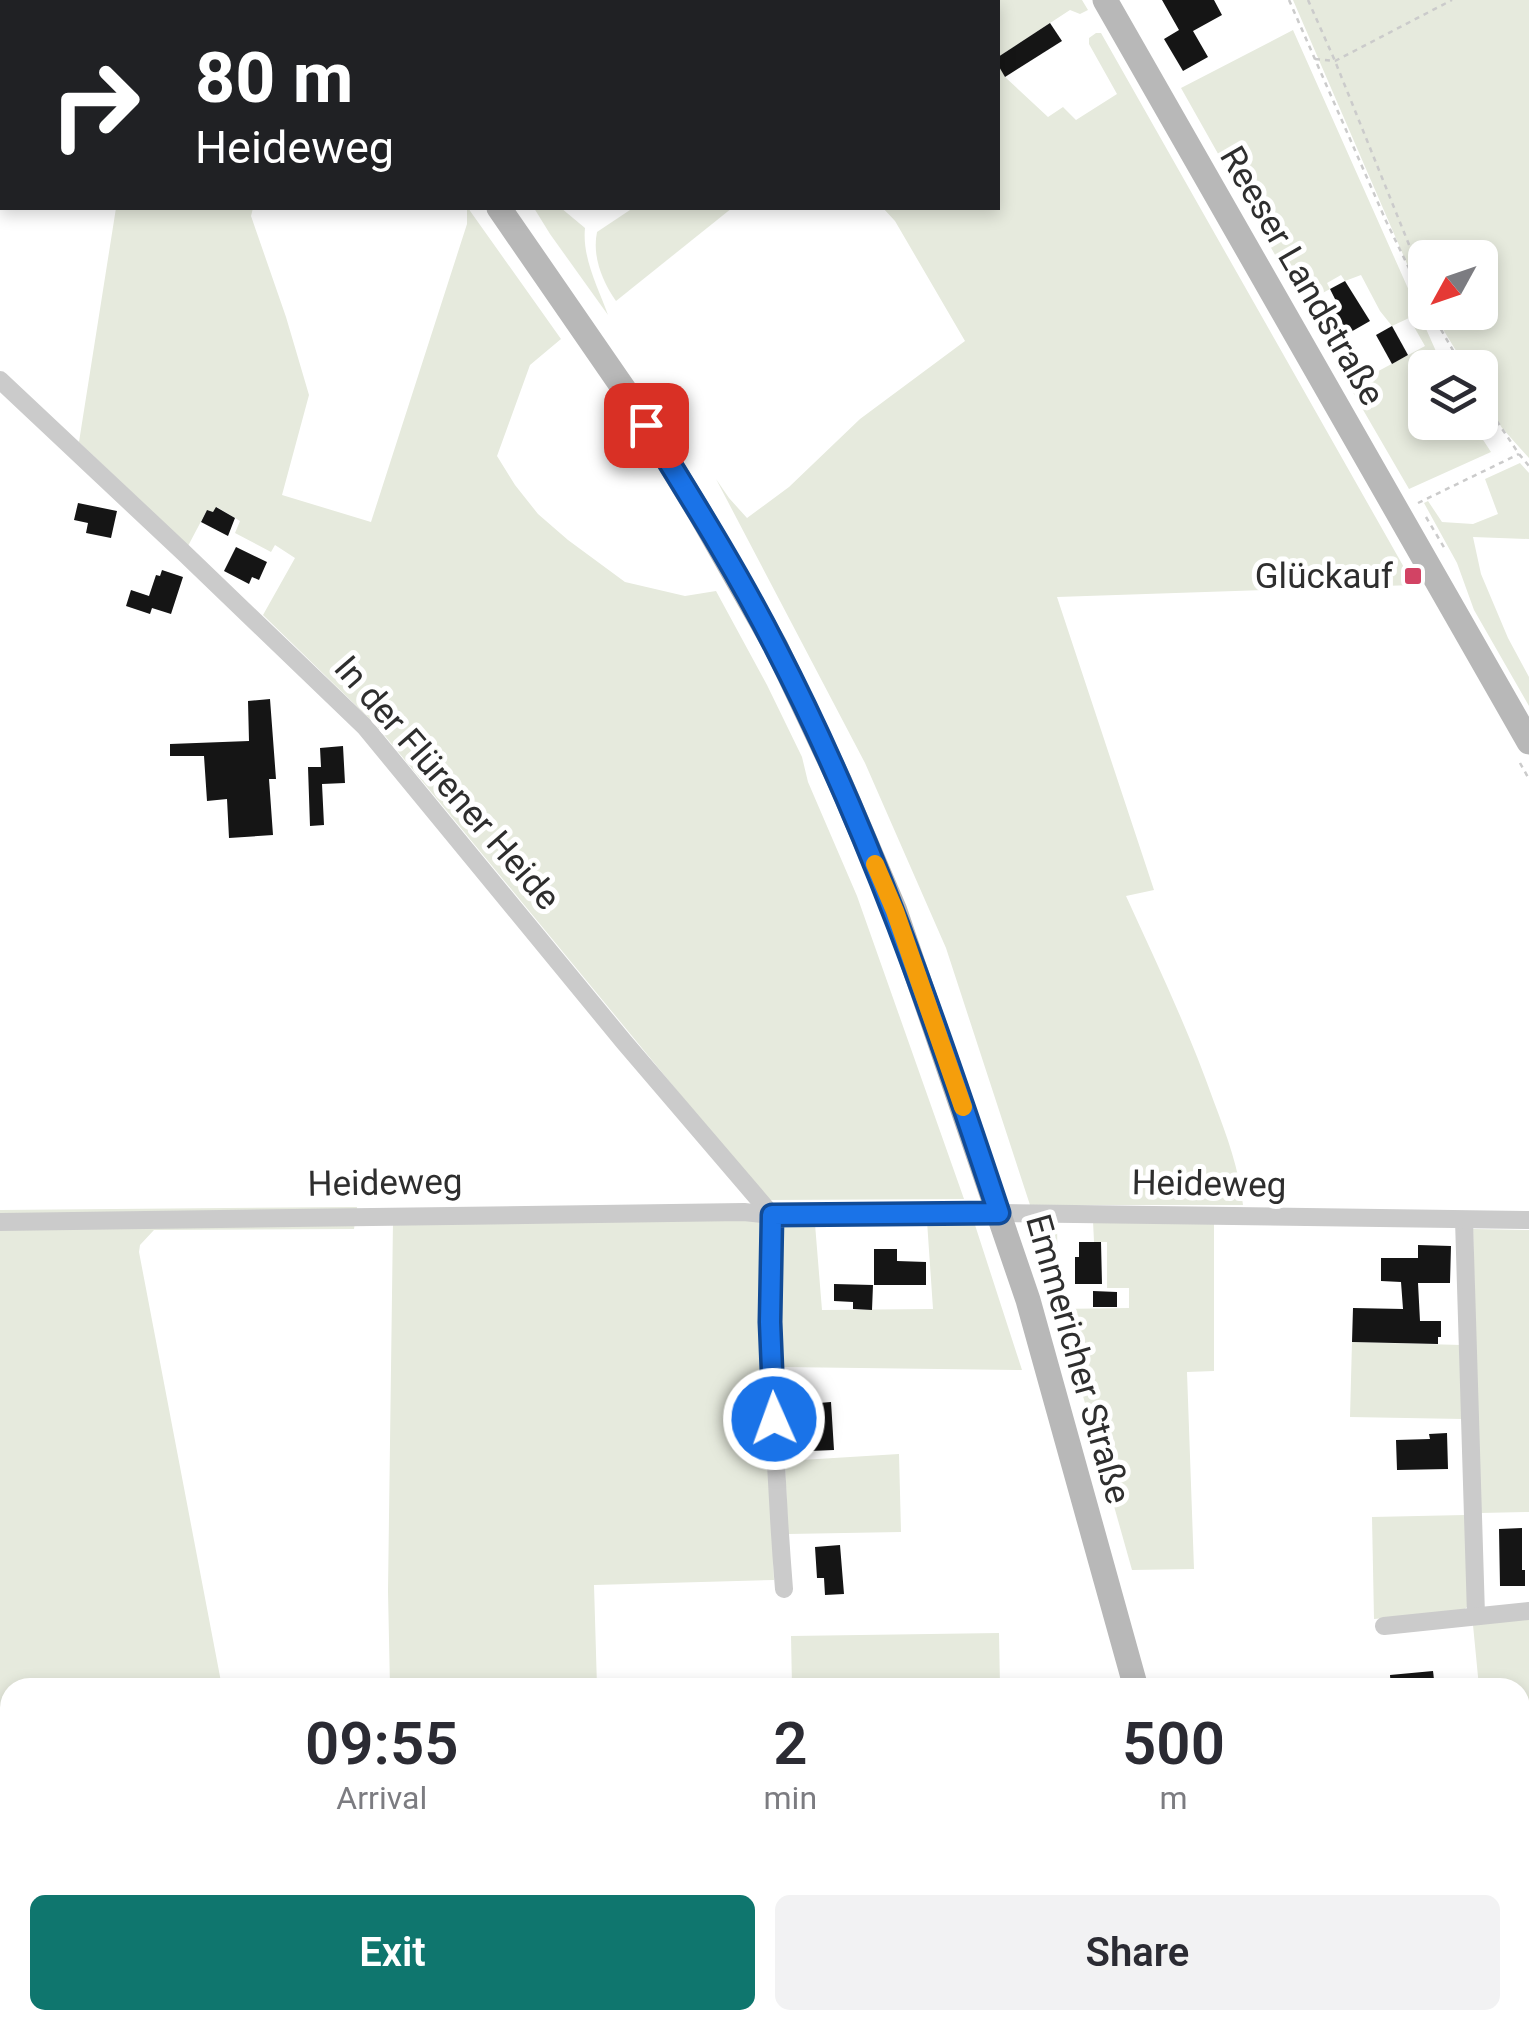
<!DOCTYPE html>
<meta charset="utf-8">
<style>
:root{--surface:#fff;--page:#f2f2f3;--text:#2b2b33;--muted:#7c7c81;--accent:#0f766e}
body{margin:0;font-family:Roboto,sans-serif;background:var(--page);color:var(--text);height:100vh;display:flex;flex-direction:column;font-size:38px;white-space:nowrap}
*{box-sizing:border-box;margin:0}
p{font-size:32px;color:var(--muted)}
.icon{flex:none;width:55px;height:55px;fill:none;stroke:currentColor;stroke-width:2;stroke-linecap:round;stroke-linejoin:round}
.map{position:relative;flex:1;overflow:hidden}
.details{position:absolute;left:0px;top:1678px;width:1530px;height:352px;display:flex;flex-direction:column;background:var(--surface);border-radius:30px 30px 0 0;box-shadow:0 5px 15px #0003}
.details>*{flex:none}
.banner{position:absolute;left:0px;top:0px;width:1000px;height:210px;box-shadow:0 5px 15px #0003;background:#202124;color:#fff;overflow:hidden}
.needle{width:65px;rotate:230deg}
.fabs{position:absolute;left:1408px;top:240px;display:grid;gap:20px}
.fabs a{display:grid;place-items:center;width:90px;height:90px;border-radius:15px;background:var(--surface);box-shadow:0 5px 15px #0003;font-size:50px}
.pin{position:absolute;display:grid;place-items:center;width:85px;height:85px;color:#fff;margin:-42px;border-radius:20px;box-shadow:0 5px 15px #0006}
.me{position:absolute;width:110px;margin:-55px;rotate:358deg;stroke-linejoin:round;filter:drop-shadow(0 0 8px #0008)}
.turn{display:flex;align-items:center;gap:35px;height:210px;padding:0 30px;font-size:45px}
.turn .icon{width:130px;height:130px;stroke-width:2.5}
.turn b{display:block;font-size:70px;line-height:85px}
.eta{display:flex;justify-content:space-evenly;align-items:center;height:170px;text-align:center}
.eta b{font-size:60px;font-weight:600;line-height:70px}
.action{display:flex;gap:20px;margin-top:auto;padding:20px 30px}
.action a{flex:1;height:115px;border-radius:15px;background:var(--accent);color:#fff;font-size:40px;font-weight:600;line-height:115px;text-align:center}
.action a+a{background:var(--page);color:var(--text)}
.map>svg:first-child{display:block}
</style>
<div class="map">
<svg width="1529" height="2029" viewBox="0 0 1529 2029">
<rect width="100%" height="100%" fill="#fff"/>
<g fill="#e6eadd">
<polygon points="878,0 1082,0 1088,10 1080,14 1070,10 998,57 998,2 880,2"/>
<polygon points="1293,0 1529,0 1529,458 1502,428 1480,391 1480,368 1466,367 1433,313 1480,312 1480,258 1425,258 1425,299 1414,280"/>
<polygon points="1293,30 1443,367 1425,368 1425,422 1472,423 1491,452 1409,489 1344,377 1351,374 1358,382 1425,346 1409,318 1392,326 1380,311 1361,275 1345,281 1341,275 1327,283 1330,289 1319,295 1313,284 1303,289 1308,306 1305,308 1181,88"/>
<path d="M1096,33H1101L1414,585L1057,597L1154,890L1126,896C1157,964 1189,1031 1214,1102C1227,1136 1239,1169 1243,1205H1030L946,948L865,763L716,479L729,498L747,518L789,487L860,419L965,341L895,221L883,208H998V65L1005,77L1048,117L1063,107L1076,120L1117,94L1089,44V38Z"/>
<polygon points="116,208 253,208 251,216 286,317 309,395 282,495 371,522 467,224 467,208 468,208 561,339 530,365 497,456 515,485 538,514 568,540 625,582 685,596 716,591 767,685 802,757 808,782 857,896 964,1199 767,1200 376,725 263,615 295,558 275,545 271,552 235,533 240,521 217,507 213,512 207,510 188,546 79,442"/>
<path d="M534,208H561L585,228C582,258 598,287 608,315L550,234Z"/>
<path d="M633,208H732L616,301C602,281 592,256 597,232Z"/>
<polygon points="1520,463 1529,473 1529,539 1473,537 1481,574 1508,638 1529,677 1529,706 1474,610 1457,563 1424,503 1428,501 1442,522 1473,524 1498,514 1485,479"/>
<polygon points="357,1207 354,1229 154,1230 140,1245 139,1252 222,1687 10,1688 10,2020 518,2020 518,2029 0,2029 0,1210"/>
<polygon points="1057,1217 1058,1309 1129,1308 1129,1288 1107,1288 1107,1242 1094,1242 1093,1221 1214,1221 1214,1371 1187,1372 1194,1569 1132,1570 1072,1357 1063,1354 1027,1225 1030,1221"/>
<polygon points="759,1218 766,1225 766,1368 774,1580 594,1585 597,1687 390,1688 388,1591 393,1221"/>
<polygon points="927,1221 956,1221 975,1225 1022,1370 782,1367 780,1231 785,1224 815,1224 822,1310 933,1309"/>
<polygon points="1473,1229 1529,1230 1529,1512 1480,1513"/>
<polygon points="1352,1342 1461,1345 1463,1419 1350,1417"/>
<polygon points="899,1454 901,1532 788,1534 785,1461"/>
<polygon points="1465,1515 1468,1606 1463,1611 1374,1619 1372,1517"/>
<polygon points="1529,1619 1529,1778 1520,1779 1520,1688 1479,1687 1473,1625"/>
<polygon points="999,1633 1000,1687 792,1687 791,1636"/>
</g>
<g fill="#151515">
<polygon points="1162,0 1214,0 1222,15 1193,31 1208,57 1183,71 1164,39 1179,30"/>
<polygon points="1050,23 1062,41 1005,77 998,65 998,57"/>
<polygon points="1345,281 1370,321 1335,341 1318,311 1336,301 1330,289"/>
<polygon points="1392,326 1408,355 1392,364 1376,335"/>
<polygon points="78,503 117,511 111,538 86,533 88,523 74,520"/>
<polygon points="216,507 235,518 228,536 201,522 207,510 213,512"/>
<polygon points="236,547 267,562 259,580 252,577 249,584 224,571"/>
<polygon points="162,570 183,577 171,614 152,608 150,614 126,606 131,590 149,596 156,575 160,576"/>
<polygon points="270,699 276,779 269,779 273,835 229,838 227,799 207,801 204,756 170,756 170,744 249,741 248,701"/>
<polygon points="343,746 345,783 322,784 324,825 310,826 308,767 321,767 320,748"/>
<polygon points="1079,1242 1101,1242 1102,1284 1075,1284 1075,1257 1079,1257"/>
<polygon points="1418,1245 1451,1246 1450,1283 1418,1283 1420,1321 1441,1321 1441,1337 1438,1337 1438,1344 1352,1342 1353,1308 1403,1309 1401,1282 1381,1281 1381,1258 1418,1258"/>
<polygon points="874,1249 897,1249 897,1261 926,1262 926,1285 874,1285"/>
<polygon points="834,1284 873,1285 872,1310 853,1309 853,1302 834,1301"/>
<polygon points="1093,1291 1117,1292 1117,1307 1093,1307"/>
<polygon points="831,1402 834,1450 810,1451 807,1404"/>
<polygon points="1447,1433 1448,1469 1397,1470 1396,1440 1430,1439 1429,1434"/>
<polygon points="1522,1528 1522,1570 1525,1570 1525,1586 1500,1586 1499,1529"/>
<polygon points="840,1545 844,1594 825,1595 824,1578 817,1578 815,1547"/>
<polygon points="1433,1671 1435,1688 1391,1688 1390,1675"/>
</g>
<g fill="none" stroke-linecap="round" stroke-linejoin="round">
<g stroke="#cbcbcb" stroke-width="2.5" stroke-dasharray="5 5" stroke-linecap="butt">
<polyline points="1289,0 1386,221 1425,301"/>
<polyline points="1308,0 1335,61 1418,267 1425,291"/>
<polyline points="1315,59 1335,61 1452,0"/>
<polyline points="1431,312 1463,368"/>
<polyline points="1480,396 1519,454 1529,466"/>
<polyline points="1418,503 1519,454"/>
<polyline points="1426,517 1445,549"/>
<polyline points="1520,763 1529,779"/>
<polyline points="0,1819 10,1858"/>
</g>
<polyline stroke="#cbcbcb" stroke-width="9" points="157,0 158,0"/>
<g stroke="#cbcbcb" stroke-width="18">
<path d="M0,380L183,552L365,727L624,1042L772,1215C770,1340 774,1464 784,1589"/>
<polyline points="1464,1220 1476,1615"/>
<polyline points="0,1222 744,1212 772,1215 999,1213 1529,1220"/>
<polyline points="1384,1626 1529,1611"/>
</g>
<g stroke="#b8b8b8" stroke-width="25">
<polyline points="350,0 352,2"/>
<polyline points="1105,0 1529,742"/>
<polyline points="499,208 628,395 701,515 776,647 839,780 895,911 1028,1300 1136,1688"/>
<polyline points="1228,2020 1230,2029"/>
</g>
</g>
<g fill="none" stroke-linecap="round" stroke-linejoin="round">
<g stroke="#114b97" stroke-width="25">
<path id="route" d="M646,425C691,498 737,571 776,648C869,828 935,1020 999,1213L772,1215L770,1322L774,1419"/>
</g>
<use href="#route" stroke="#1a73e8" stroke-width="18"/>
<polyline stroke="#f59e0b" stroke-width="18" points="875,864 895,911 963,1107"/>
</g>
<rect fill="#d24364" stroke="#fff" stroke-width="4" x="1403" y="566" width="20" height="20" rx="5"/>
<g text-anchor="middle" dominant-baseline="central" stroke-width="10" stroke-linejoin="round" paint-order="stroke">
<g font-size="35" fill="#2e2e2e" stroke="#fff">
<text transform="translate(1302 276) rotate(60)">Reeser Landstraße</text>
<text transform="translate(447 783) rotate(49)">In der Flürener Heide</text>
<text transform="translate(385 1183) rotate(-1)">Heideweg</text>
<text transform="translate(1209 1184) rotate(1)">Heideweg</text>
<text transform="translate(1078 1359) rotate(74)">Emmericher Straße</text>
</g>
<g font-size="35" fill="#2e2e2e" stroke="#fff" text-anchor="end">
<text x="1393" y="576">Glückauf</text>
</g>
</g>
</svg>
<div class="fabs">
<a><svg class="needle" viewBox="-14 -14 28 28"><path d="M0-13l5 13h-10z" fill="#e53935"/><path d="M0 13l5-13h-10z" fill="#7c7c81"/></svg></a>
<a><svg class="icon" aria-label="layers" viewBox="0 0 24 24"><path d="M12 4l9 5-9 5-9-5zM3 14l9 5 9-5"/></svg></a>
</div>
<div class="pin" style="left:646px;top:425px;background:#d93025"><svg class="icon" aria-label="arrive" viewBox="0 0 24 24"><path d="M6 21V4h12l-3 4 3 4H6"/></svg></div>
<svg class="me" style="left:774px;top:1419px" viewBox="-20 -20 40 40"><circle r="17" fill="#1a73e8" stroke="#fff" stroke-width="3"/><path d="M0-11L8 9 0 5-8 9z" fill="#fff"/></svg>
<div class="banner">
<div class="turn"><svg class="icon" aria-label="right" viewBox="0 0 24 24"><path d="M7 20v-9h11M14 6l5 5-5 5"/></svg><div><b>80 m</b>Heideweg</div></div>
</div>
<section class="details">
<div class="eta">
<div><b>09:55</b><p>Arrival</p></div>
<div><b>2</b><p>min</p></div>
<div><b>500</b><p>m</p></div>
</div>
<div class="action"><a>Exit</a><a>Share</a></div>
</section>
</div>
